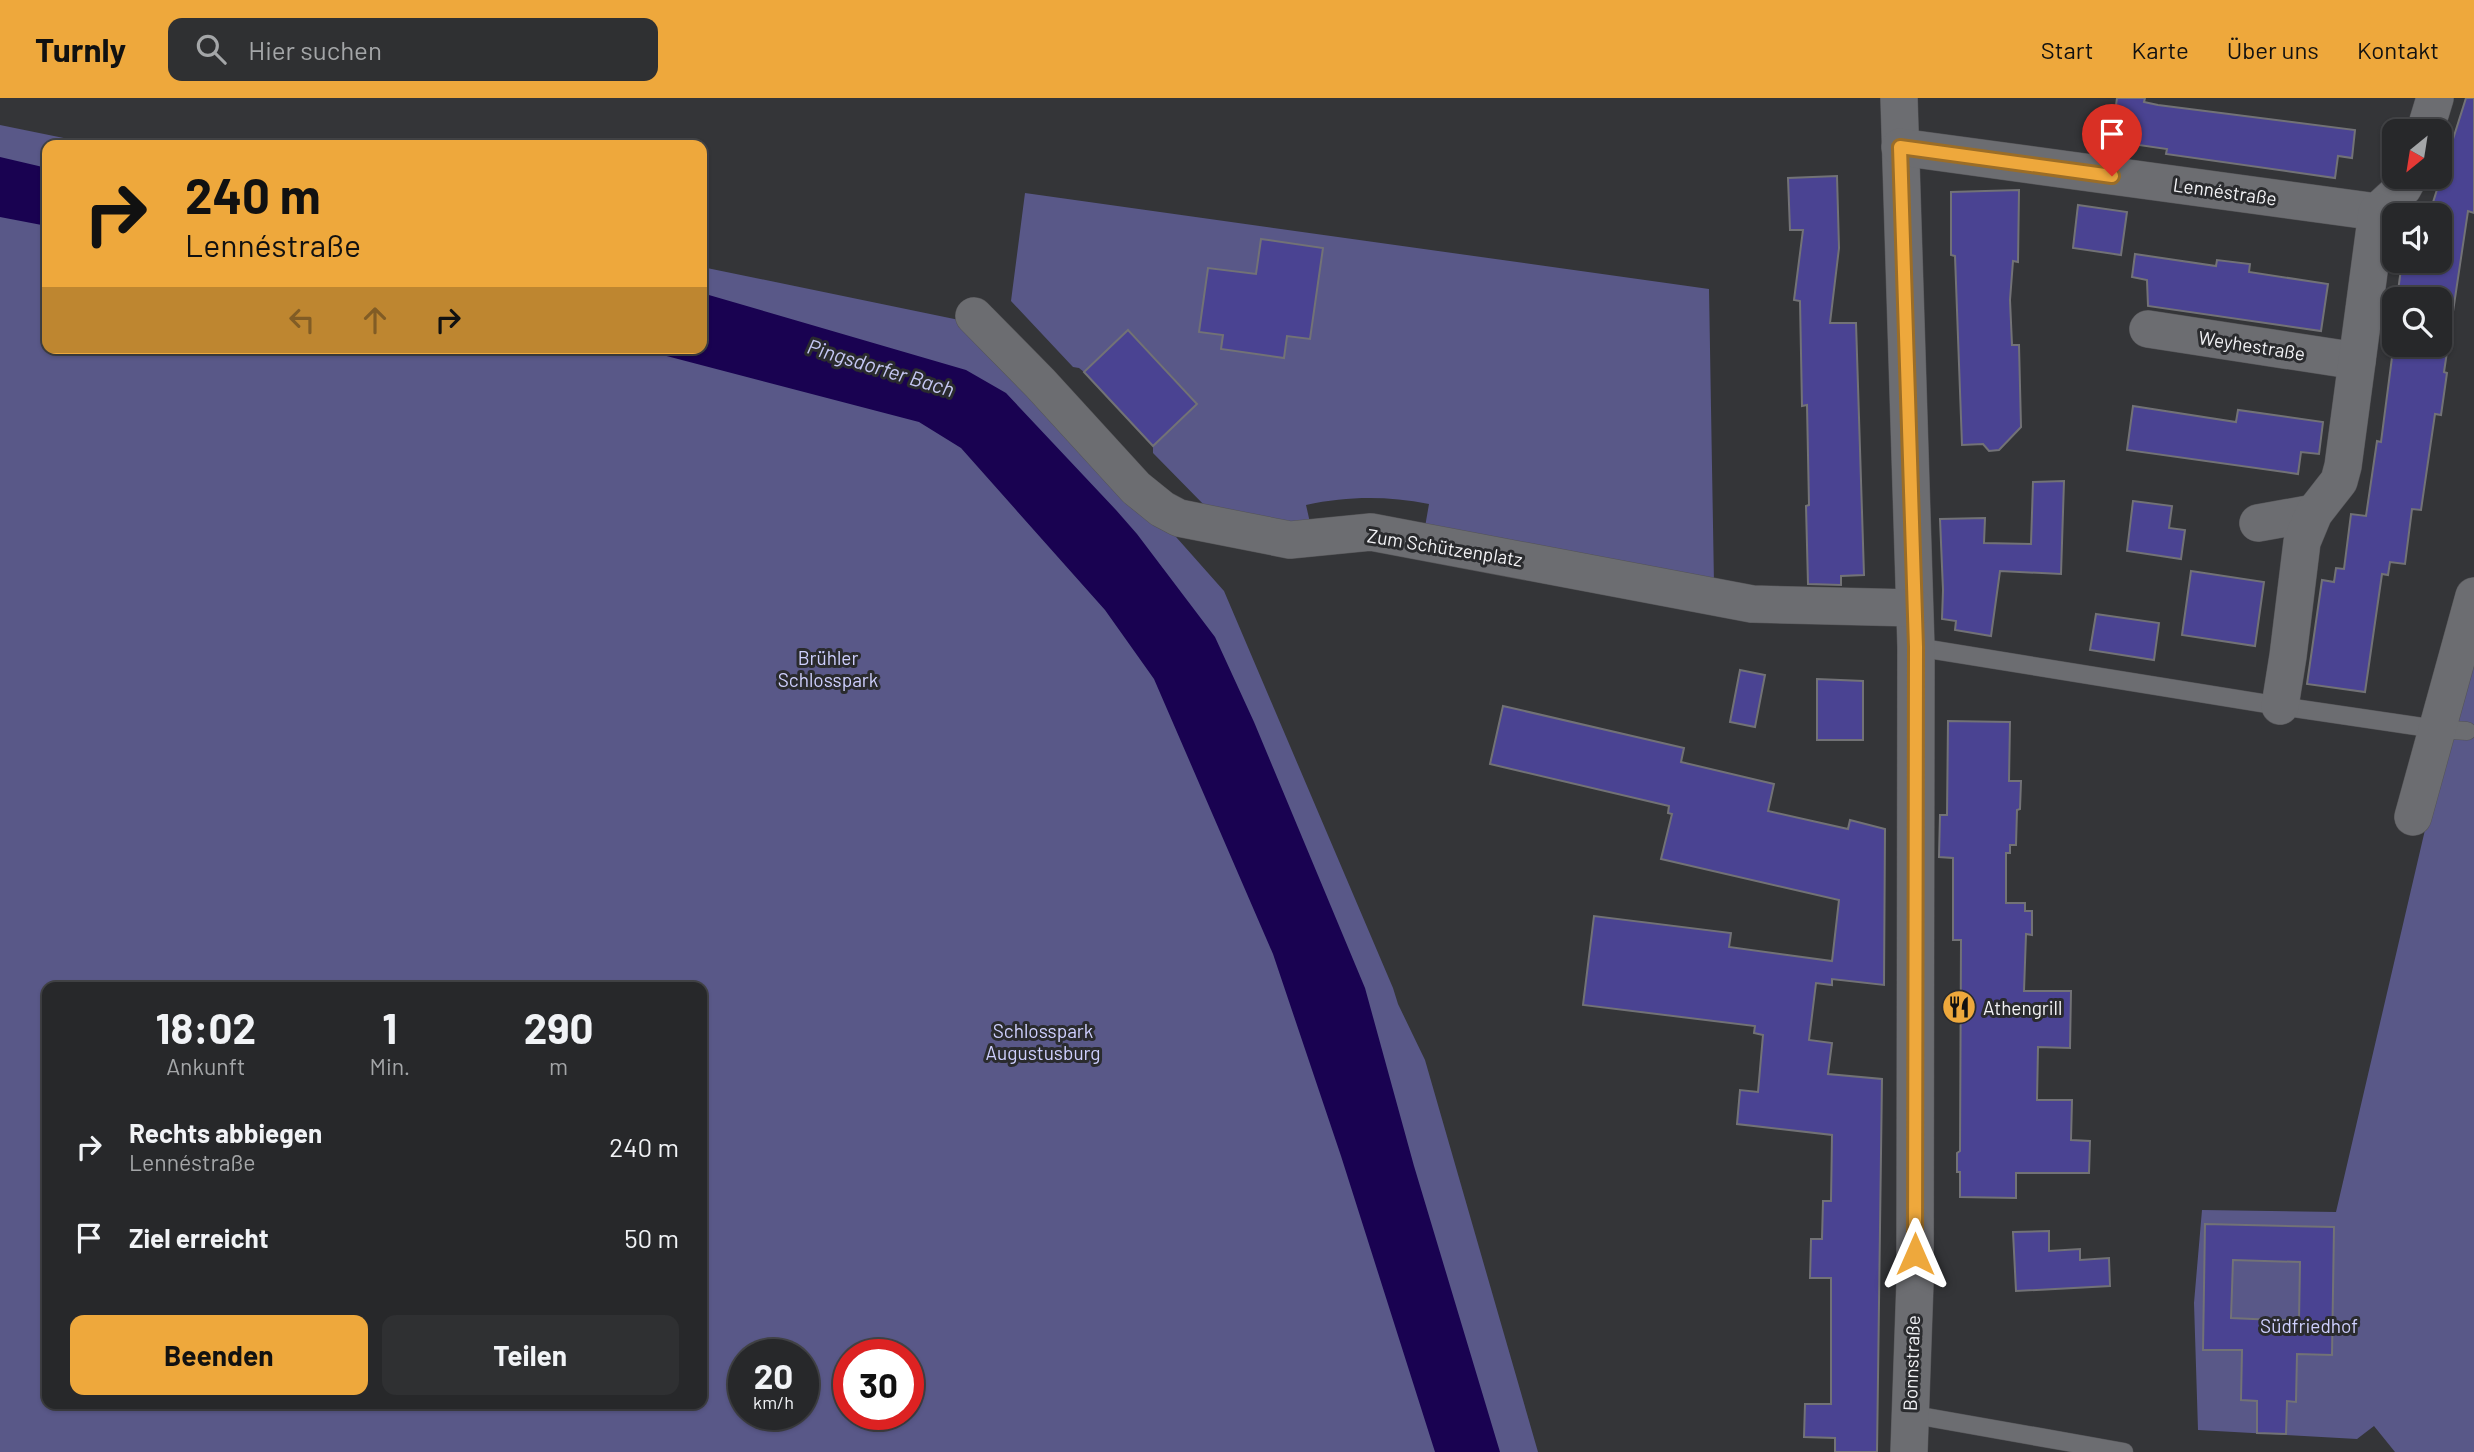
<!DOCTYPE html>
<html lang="de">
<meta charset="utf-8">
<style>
:root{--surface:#27282a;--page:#2f3032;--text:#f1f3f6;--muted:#a4a6a8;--line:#434447;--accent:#eea83c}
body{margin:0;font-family:Barlow,sans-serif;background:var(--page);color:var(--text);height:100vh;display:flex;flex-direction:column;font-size:26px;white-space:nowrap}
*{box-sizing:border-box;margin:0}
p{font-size:23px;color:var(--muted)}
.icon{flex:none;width:38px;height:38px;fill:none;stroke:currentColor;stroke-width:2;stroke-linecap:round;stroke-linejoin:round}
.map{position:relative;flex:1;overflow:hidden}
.drawer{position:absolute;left:42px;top:884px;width:665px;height:427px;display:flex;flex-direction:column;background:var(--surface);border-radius:14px;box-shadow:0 2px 5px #0004,0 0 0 2px var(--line)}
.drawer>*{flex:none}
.guide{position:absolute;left:42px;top:42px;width:665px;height:214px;border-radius:14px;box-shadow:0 2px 5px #0004,0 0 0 2px var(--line);background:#eea83c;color:#111;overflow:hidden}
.needle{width:46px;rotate:210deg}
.fabs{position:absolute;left:2382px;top:21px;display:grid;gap:14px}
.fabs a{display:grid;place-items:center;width:70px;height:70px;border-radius:14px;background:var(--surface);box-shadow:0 2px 5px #0004,0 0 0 2px var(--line);font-size:35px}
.speed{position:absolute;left:728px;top:1241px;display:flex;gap:14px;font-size:35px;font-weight:700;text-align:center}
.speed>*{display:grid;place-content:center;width:91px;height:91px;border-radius:50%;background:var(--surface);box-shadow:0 2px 5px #0004,0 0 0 2px var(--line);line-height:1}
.speed small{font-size:18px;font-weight:400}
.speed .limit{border:10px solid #d22;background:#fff;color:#111}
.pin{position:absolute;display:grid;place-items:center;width:60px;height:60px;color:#fff;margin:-72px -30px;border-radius:50% 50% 50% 0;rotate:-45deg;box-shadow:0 0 7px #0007}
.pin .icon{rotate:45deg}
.me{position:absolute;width:77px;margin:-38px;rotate:0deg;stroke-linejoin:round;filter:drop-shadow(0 0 5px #0008)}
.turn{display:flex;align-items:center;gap:24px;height:147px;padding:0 28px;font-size:32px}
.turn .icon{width:91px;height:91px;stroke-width:2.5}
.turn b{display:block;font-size:49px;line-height:60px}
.lanes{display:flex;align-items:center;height:66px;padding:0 28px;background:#0003;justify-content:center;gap:35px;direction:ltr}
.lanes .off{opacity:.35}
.eta{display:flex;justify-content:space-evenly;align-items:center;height:119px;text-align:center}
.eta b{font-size:42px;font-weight:700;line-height:49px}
.button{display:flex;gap:14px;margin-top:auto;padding:14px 28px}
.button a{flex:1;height:80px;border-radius:14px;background:var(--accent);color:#111;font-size:28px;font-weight:700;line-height:80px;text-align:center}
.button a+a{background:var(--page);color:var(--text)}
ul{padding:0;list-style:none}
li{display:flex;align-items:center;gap:21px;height:91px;padding:0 28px}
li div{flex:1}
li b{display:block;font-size:26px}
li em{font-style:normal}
header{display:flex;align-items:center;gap:42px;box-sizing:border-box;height:98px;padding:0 35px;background:var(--accent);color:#111}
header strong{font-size:33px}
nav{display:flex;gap:38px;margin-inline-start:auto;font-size:24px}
.search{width:490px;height:63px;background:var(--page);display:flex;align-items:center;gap:18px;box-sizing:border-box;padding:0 24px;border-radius:14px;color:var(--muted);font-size:26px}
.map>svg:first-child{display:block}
</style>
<header>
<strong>Turnly</strong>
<div class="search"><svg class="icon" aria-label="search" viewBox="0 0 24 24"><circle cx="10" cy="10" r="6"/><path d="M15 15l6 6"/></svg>Hier suchen</div>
<nav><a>Start</a><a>Karte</a><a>Über uns</a><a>Kontakt</a></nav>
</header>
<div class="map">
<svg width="2474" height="1354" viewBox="0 0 2474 1354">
<rect width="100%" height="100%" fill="#343538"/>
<g fill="#595888" fill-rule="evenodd">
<path d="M0,27L98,47H47V250H702V169L964,223L1098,351L1224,493L1393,890L1398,906L1425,962L1538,1354H0ZM47,889H702V1306H47ZM744,1256H803V1316H744ZM849,1256H908V1316H849Z"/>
<path d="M1025,95L1709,191L1714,486L1425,429L1429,406C1386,398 1349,398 1306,407L1311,429L1209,412L1153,355V348L1197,305L1129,232L1084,274L1079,270L1073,269L1011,203Z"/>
<polygon points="2474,538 2474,1354 2395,1354 2374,1328 2357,1341 2198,1332 2194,1205 2202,1112 2336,1114 2448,633"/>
</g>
<g fill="#190251">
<polygon points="0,59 47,70 47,128 0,119"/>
<polygon points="702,195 966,272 1006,295 1116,412 1137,436 1215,539 1254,624 1365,890 1414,1068 1500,1354 1435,1354 1341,1058 1273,856 1154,581 1105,512 961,350 919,324 636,250 702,250"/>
</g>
<g fill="#4a4392" stroke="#727276" stroke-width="2" fill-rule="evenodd">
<polygon points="2117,0 2145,0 2144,4 2158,7 2355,32 2352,60 2338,58 2335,80 2166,56 2167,51 2111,43"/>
<polygon points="2466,0 2474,0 2474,115 2468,113 2444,274 2447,275 2441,317 2435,316 2421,412 2412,411 2405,466 2390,464 2388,477 2382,476 2365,594 2307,586 2322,482 2334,484 2336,470 2344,471 2351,416 2366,418 2377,343 2381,344 2394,244 2394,247 2440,247 2440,201 2397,201 2402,163 2440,163 2440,117 2429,117"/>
<polygon points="1837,78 1839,150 1830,225 1856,225 1864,477 1841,478 1841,487 1808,486 1806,408 1809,407 1807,307 1802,308 1800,203 1794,202 1803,132 1790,132 1788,80"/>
<polygon points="2019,92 2018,164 2013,163 2010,202 2012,247 2019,247 2021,329 1999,352 1989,353 1983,346 1962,347 1955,158 1951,157 1951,94"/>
<polygon points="2078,107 2127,114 2121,157 2073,150"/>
<polygon points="1261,141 1323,150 1310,241 1287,238 1284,260 1221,251 1223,237 1199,234 1208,170 1256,176"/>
<polygon points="2135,156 2216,168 2217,162 2250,166 2249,174 2328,186 2321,233 2148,208 2147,182 2132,179"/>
<polygon points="1128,232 1197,306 1153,348 1084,274"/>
<polygon points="2133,308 2236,324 2238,312 2323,324 2319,356 2301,354 2298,376 2127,352"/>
<polygon points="2064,383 2061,476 2000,473 1991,538 1955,532 1956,523 1942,521 1943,492 1940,421 1985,420 1984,445 2031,446 2033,384"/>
<polygon points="2133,403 2172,408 2169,430 2185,432 2181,461 2127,453"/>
<polygon points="2191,473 2264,484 2255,548 2182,537"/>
<polygon points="2096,516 2159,525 2154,562 2090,552"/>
<polygon points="1740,572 1765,577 1755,629 1730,624"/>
<polygon points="1817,581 1863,583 1863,642 1817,642"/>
<polygon points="1503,608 1684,650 1681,664 1774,686 1768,713 1848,731 1850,722 1885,731 1884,887 1832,881 1832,887 1816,885 1809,942 1832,945 1828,976 1882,981 1877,1354 1835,1354 1835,1340 1804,1339 1805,1306 1831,1306 1831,1180 1810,1180 1811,1141 1822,1141 1823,1103 1831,1103 1832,1037 1737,1026 1740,992 1758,994 1763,937 1754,935 1755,928 1583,907 1594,818 1731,835 1729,849 1832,863 1839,802 1661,761 1672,716 1668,715 1669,708 1490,666"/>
<polygon points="1948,623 2010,624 2009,683 2021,683 2020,711 2017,712 2016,747 2010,747 2010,755 2006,755 2006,805 2025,805 2025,813 2032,813 2032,837 2026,836 2024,893 2071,893 2070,950 2038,949 2037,1002 2072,1002 2071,1042 2090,1043 2089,1075 2016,1075 2016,1100 1960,1099 1960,1074 1957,1074 1957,1055 1960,1053 1961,842 1953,842 1953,760 1939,759 1940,717 1947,717"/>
<path d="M2205,1126L2334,1129L2332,1257L2297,1256L2296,1304L2287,1303L2286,1336L2257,1335V1303L2241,1302L2242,1252H2203ZM2233,1162L2300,1164L2299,1223L2231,1220Z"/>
<polygon points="2049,1133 2049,1153 2080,1151 2080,1162 2109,1160 2110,1188 2016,1193 2013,1134"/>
</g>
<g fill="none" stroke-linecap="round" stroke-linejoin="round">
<g stroke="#545457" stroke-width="19">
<g id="service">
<polyline points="1916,549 2280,608 2436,631 2467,633"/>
<polyline points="1909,1316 2124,1354"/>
</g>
</g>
<g stroke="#545457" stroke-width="38">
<g id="minor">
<polyline points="1899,0 1916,549 1915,1184 1909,1354"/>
<polyline points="2425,33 2435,0"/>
<polyline points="1900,49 2377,114 2403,90 2409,79"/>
<polyline points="974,218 1040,285 1136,390 1162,411 1179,420 1290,442 1371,434 1752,506 1914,510"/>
<polyline points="2148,231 2357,263"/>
<polyline points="2258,425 2314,415"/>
<polyline points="2280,608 2288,558 2302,444 2314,415 2339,383 2343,368 2377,114"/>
<polyline points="2413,719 2474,498"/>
</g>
</g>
<use href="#service" stroke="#6c6d71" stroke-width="18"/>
<use href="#minor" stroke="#6c6d71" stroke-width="37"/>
</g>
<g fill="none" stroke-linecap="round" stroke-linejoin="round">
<g stroke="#9b6d27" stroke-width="18">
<polyline id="route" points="1915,1156 1916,549 1900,49 2112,78"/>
</g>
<use href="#route" stroke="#eea83c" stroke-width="12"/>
</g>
<defs>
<g id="restaurant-disc" transform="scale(1.75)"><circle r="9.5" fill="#eea83c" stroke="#2a2b2e"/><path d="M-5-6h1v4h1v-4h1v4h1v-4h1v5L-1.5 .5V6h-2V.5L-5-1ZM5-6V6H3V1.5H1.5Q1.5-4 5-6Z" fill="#111"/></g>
</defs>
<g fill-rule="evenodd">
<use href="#restaurant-disc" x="1959" y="909"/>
</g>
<g text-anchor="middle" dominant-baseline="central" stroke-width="6" stroke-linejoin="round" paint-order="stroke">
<g font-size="19" fill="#f3f3f6" stroke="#2a2b2e">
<text transform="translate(2225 93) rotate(8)">Lennéstraße</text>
<text transform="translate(2252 247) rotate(9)">Weyhestraße</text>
<text transform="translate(1445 449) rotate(9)">Zum Schützenplatz</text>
<text transform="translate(1911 1265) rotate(-88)">Bonnstraße</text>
</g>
<g font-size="19" fill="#cfd0fe" stroke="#2a2b2e">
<text x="828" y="559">Brühler<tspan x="828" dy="22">Schlosspark</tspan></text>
<text x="1043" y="932">Schlosspark<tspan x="1043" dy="22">Augustusburg</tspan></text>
<text x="2309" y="1227">Südfriedhof</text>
</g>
<g font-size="19" fill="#f3f3f6" stroke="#2a2b2e" text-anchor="start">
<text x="1983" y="909">Athengrill</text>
</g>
<g font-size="21" font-style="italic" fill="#c5c7f3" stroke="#2a2b2e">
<text transform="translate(881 269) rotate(17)">Pingsdorfer Bach</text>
</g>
</g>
</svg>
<div class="fabs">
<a><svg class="needle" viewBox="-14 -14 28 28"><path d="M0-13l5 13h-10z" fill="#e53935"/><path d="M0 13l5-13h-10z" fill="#a4a6a8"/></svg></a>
<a><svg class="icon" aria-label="sound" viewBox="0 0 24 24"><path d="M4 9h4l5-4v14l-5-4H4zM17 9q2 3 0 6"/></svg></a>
<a><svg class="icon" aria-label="search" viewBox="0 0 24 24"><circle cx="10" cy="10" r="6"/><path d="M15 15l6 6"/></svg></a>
</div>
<div class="speed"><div>20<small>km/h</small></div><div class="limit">30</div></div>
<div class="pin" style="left:2112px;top:78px;background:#d93025"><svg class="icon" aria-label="arrive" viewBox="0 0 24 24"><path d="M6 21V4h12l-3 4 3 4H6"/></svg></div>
<svg class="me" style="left:1915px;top:1156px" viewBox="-20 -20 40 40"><path d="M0-17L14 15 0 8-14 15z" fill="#eea83c" stroke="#fff" stroke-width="4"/></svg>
<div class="guide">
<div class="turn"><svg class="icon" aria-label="right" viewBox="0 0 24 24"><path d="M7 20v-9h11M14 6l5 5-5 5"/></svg><div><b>240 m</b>Lennéstraße</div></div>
<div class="lanes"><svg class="icon off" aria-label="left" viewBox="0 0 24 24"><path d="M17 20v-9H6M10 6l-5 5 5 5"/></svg><svg class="icon off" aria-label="ahead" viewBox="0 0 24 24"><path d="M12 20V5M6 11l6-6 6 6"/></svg><svg class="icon" aria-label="right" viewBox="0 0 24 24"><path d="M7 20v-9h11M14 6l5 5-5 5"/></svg></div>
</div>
<section class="drawer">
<div class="eta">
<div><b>18:02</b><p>Ankunft</p></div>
<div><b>1</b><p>Min.</p></div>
<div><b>290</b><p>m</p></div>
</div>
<ul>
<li><svg class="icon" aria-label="right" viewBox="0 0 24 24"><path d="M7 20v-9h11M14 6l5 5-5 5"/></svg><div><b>Rechts abbiegen</b><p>Lennéstraße</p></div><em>240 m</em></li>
<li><svg class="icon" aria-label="arrive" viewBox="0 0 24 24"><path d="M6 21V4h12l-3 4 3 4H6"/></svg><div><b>Ziel erreicht</b></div><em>50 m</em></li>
</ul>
<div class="button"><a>Beenden</a><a>Teilen</a></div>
</section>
</div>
